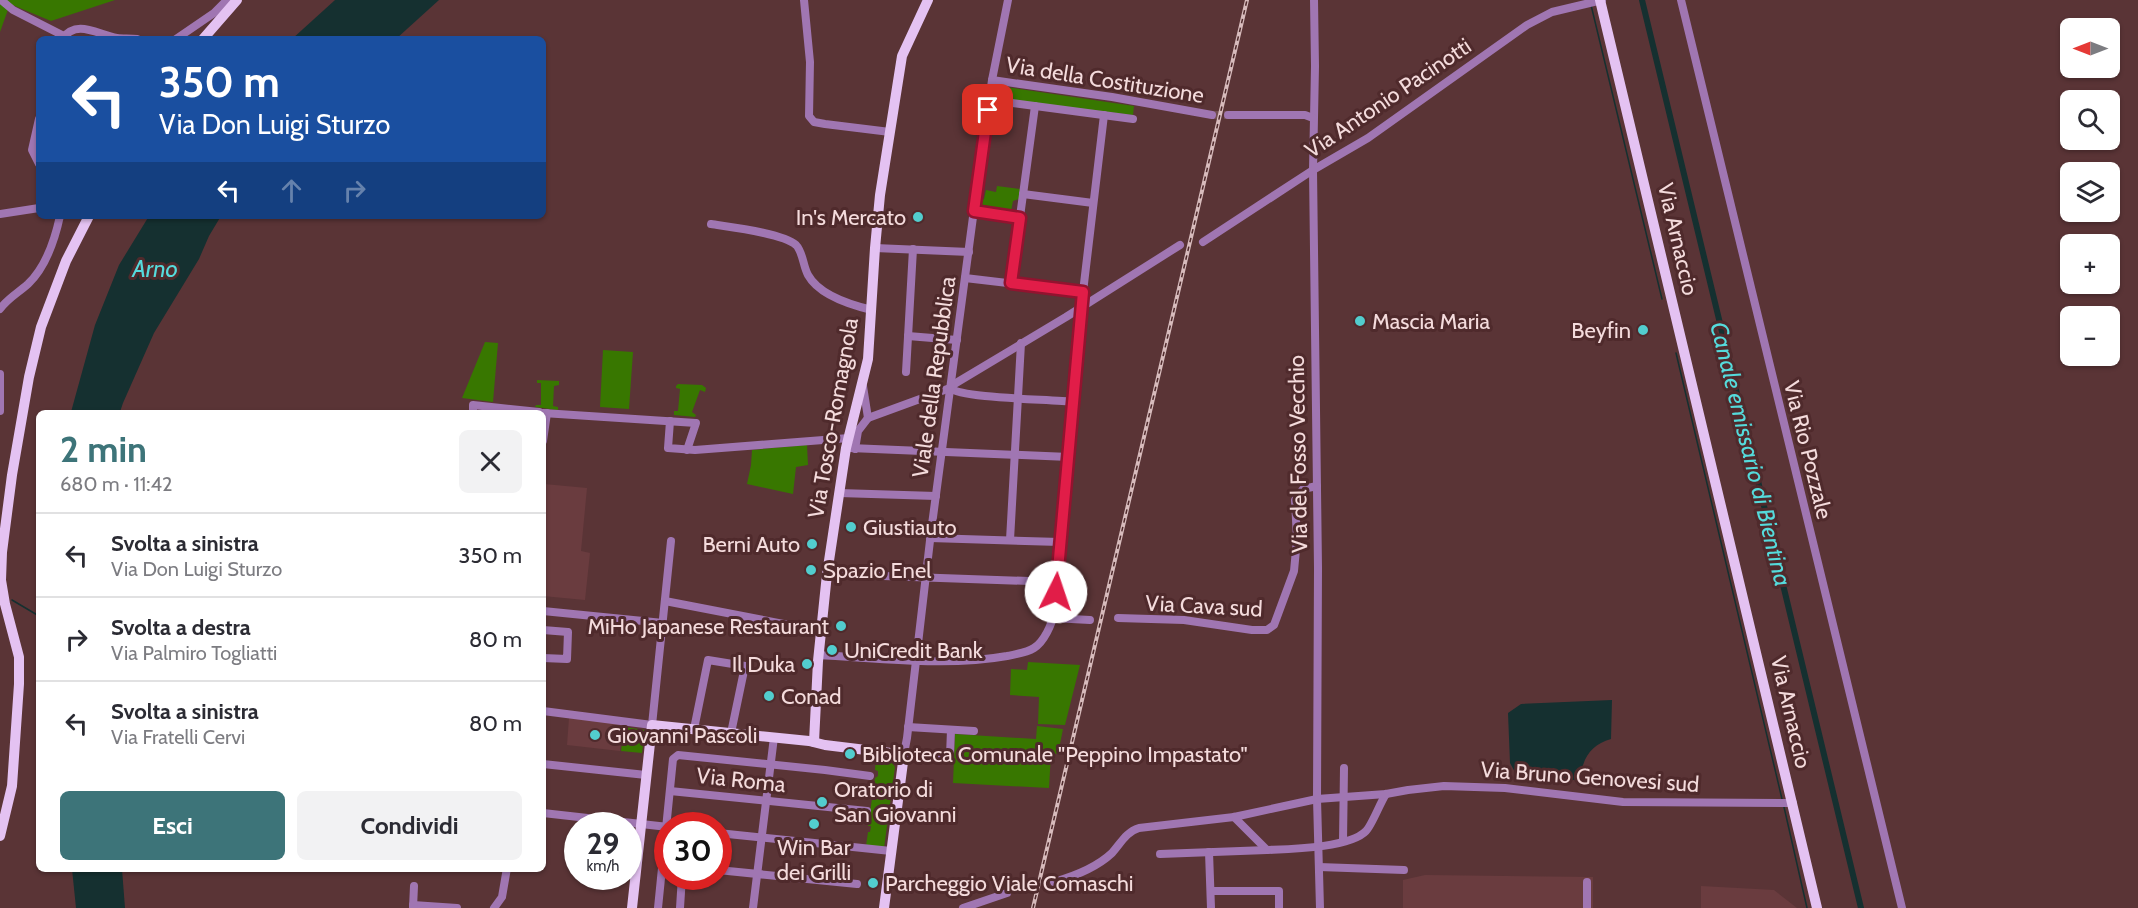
<!DOCTYPE html>
<html lang="it">
<meta charset="utf-8">
<style>
:root{--surface:#fff;--page:#f2f2f3;--text:#2b2b33;--muted:#7c7c81;--line:#e1e1e2;--accent:#3d7479}
body{margin:0;font-family:Cabin,sans-serif;background:var(--page);color:var(--text);height:100vh;display:flex;flex-direction:column;font-size:22px;white-space:nowrap}
*{box-sizing:border-box;margin:0}
p{font-size:20px;color:var(--muted)}
.icon{flex:none;width:33px;height:33px;fill:none;stroke:currentColor;stroke-width:2;stroke-linecap:round;stroke-linejoin:round}
.map{position:relative;flex:1;overflow:hidden}
.drawer{position:absolute;left:36px;top:410px;width:510px;height:462px;display:flex;flex-direction:column;background:var(--surface);border-radius:9px;box-shadow:0 2px 4px #0004}
.drawer>*{flex:none}
.banner{position:absolute;left:36px;top:36px;width:510px;height:183px;border-radius:9px;box-shadow:0 2px 4px #0004;background:#1a4fa0;color:#fff;overflow:hidden}
.needle{width:39px;rotate:270deg}
.fabs{position:absolute;left:2060px;top:18px;display:grid;gap:12px}
.fabs a{display:grid;place-items:center;width:60px;height:60px;border-radius:9px;background:var(--surface);box-shadow:0 2px 4px #0004;font-size:30px}
.speed{position:absolute;left:564px;top:812px;display:flex;gap:12px;font-size:30px;font-weight:700;text-align:center}
.speed>*{display:grid;place-content:center;width:78px;height:78px;border-radius:50%;background:var(--surface);box-shadow:0 2px 4px #0004;line-height:1}
.speed small{font-size:15px;font-weight:400}
.speed .limit{border:9px solid #d22;background:#fff;color:#111}
.pin{position:absolute;display:grid;place-items:center;width:51px;height:51px;color:#fff;margin:-26px;border-radius:12px;box-shadow:0 3px 9px #0006}
.me{position:absolute;width:66px;margin:-33px;rotate:4deg;stroke-linejoin:round;filter:drop-shadow(0 0 4px #0008)}
.turn{display:flex;align-items:center;gap:21px;height:126px;padding:0 24px;font-size:27px}
.turn .icon{width:78px;height:78px;stroke-width:2.5}
.turn b{display:block;font-size:42px;line-height:51px}
.lanes{display:flex;align-items:center;height:57px;padding:0 24px;background:#0003;justify-content:center;gap:30px;direction:ltr}
.lanes .off{opacity:.35}
.round{display:grid;place-items:center;flex:none;width:63px;height:63px;border-radius:9px;background:var(--page)}
.headline{display:flex;align-items:center;justify-content:space-between;height:102px;padding:0 24px}
h1{font-size:36px;font-weight:700;line-height:45px;color:var(--accent)}
.action{display:flex;gap:12px;margin-top:auto;padding:12px 24px}
.action a{flex:1;height:69px;border-radius:9px;background:var(--accent);color:#fff;font-size:24px;font-weight:700;line-height:69px;text-align:center}
.action a+a{background:var(--page);color:var(--text)}
ul{padding:0;list-style:none}
li{display:flex;align-items:center;gap:18px;height:84px;padding:0 24px;border-top:2px solid var(--line)}
li div{flex:1}
li b{display:block;font-size:22px}
li em{font-style:normal}
.map>svg:first-child{display:block}
</style>
<div class="map">
<svg width="2138" height="908" viewBox="0 0 2138 908">
<rect width="100%" height="100%" fill="#5a3436"/>
<g fill="#6a3c3f">
<polygon points="544,484 587,488 581,551 590,553 585,600 543,596"/>
<polygon points="569,718 623,724 620,751 567,745"/>
<polygon points="1425,875 1593,877 1593,908 1403,908 1403,880"/>
<polygon points="1701,886 1774,890 1797,908 1701,908"/>
</g>
<g fill="#387700">
<polygon points="0,0 115,0 51,21 10,4 0,32"/>
<polygon points="1000,86 1134,106 1133,115 998,99 995,92"/>
<polygon points="997,186 1020,189 1019,199 1013,201 1011,211 1014,215 980,211 981,201 984,199 986,190 996,192"/>
<polygon points="485,342 498,343 493,402 462,398"/>
<polygon points="603,350 633,352 629,409 600,407"/>
<polygon points="537,380 559,381 559,385 554,386 553,406 558,407 558,410 535,407 536,405 541,405 541,383 537,383"/>
<polygon points="678,384 702,385 706,388 705,392 700,390 692,412 696,415 695,417 674,415 674,411 678,411 680,389 676,388 676,386"/>
<polygon points="807,445 808,465 796,467 793,494 747,484 751,465 752,450"/>
<polygon points="1028,662 1080,665 1065,725 1038,724 1039,697 1010,695 1011,669 1027,670"/>
<polygon points="1037,726 1063,729 1058,754 1051,753 1049,788 953,783 955,734 1036,739"/>
<polygon points="624,727 645,730 642,753 621,751"/>
<polygon points="876,758 890,759 895,767 884,848 866,846 868,832 870,832 871,826 868,826 875,778 878,776 878,771 875,770"/>
</g>
<g fill="#153030">
<polygon points="335,0 439,0 396,39 292,39"/>
<polygon points="149,216 221,216 209,236 199,259 154,333 123,403 120,412 71,412 95,325 119,265"/>
<path d="M1612,700L1611,739C1590,745 1582,759 1580,781L1562,778H1522L1516,774L1510,763L1508,713L1521,704Z"/>
<polygon points="72,869 122,869 125,908 76,908"/>
</g>
<g fill="none" stroke-linecap="round" stroke-linejoin="round">
<g stroke="#153030" stroke-width="1.5">
<polyline points="1591,5 1662,299"/>
<polyline points="1676,353 1782,799"/>
<polyline points="12,600 39,616"/>
<polyline points="1784,807 1807,908"/>
</g>
<polyline stroke="#153030" stroke-width="6" points="1642,0 1861,908"/>
<polyline stroke="#714d4f" stroke-width="8" stroke-dasharray="8 4" stroke-linecap="butt" points="1212,115 1228,115"/>
<g stroke="#a076b2" stroke-width="8">
<polyline points="1,0 13,10 64,36"/>
<polyline points="804,0 810,62 809,116 814,122 825,124 890,132"/>
<polyline points="1314,0 1315,66 1313,170 1318,568 1317,799 1320,908"/>
<polyline points="1681,0 1902,908"/>
<path d="M62,39C77,18 98,35 117,38C123,39 130,38 137,39"/>
<polyline points="176,39 214,13 227,0"/>
<polyline points="992,80 1112,97 1212,115"/>
<polyline points="989,100 1133,119"/>
<polyline points="1228,115 1305,115 1313,118"/>
<polyline points="39,119 32,150 39,164"/>
<polyline points="1023,194 1093,203"/>
<polyline points="974,211 1020,218"/>
<polyline points="0,214 39,208"/>
<path d="M711,224C730,227 783,233 796,245C803,252 803,266 808,275C819,295 851,305 872,310"/>
<polyline points="1203,242 1313,170 1368,138 1527,25 1552,12 1602,0"/>
<polyline points="875,248 969,252"/>
<polyline points="965,278 1083,292"/>
<polyline points="1011,283 1035,106"/>
<path d="M0,309C8,298 18,293 28,284C45,268 55,239 60,216"/>
<polyline points="908,336 957,340"/>
<polyline points="906,372 913,249"/>
<polyline points="0,374 0,411"/>
<polyline points="863,386 868,418"/>
<path d="M950,388C962,399 1053,399 1074,402"/>
<polyline points="473,412 473,405 539,412"/>
<polyline points="543,413 696,423 687,450"/>
<polyline points="670,421 668,448 695,450 849,438"/>
<polyline points="543,441 547,413"/>
<polyline points="850,448 1069,457"/>
<polyline points="855,449 858,431 868,418 950,388 956,383 1066,317 1180,245"/>
<polyline points="839,493 936,496"/>
<polyline points="930,538 1060,542"/>
<polyline points="1010,540 1021,343"/>
<polyline points="827,574 1056,582"/>
<polyline points="665,601 820,631"/>
<polyline points="543,611 663,623"/>
<polyline points="1053,618 1090,620"/>
<polyline points="1118,618 1184,620 1252,630 1267,630 1274,625 1294,571 1297,539 1295,500 1303,489 1317,486"/>
<polyline points="543,630 568,632 567,659 543,658"/>
<path d="M818,655C880,658 946,667 1007,656C1016,654 1026,653 1034,648C1044,642 1052,624 1054,613L1083,292L1104,115"/>
<polyline points="543,711 652,725 671,541"/>
<polyline points="908,727 974,731"/>
<polyline points="694,729 708,660 745,666 731,733"/>
<polyline points="905,753 950,756 951,730"/>
<polyline points="903,759 907,738 931,532 977,187 992,80 1008,0"/>
<polyline points="543,764 646,775"/>
<polyline points="670,791 867,811"/>
<polyline points="543,813 668,827"/>
<path d="M1234,817L1267,850C1289,849 1350,848 1366,831C1372,825 1380,803 1386,794"/>
<polyline points="718,833 891,851"/>
<polyline points="1343,841 1344,768"/>
<polyline points="1209,852 1211,908"/>
<polyline points="1160,854 1267,850"/>
<polyline points="1319,867 1404,870"/>
<polyline points="718,870 857,884"/>
<path d="M1054,882C1075,876 1096,868 1112,853C1121,843 1126,832 1139,828L1234,817L1317,799L1386,794L1408,790L1444,786L1505,788L1623,802L1793,803"/>
<polyline points="1211,891 1279,891 1279,908"/>
<polyline points="413,905 457,908"/>
<polyline points="413,908 414,886"/>
<polyline points="494,908 502,897 507,868"/>
<polyline points="658,908 673,759 678,755 825,770 870,776"/>
<polyline points="680,908 682,876"/>
<polyline points="753,908 774,737"/>
<polyline points="963,908 1007,893"/>
<polyline points="1587,908 1587,882"/>
</g>
<g stroke="#e4c2f2" stroke-width="10">
<polyline points="1600,0 1817,908"/>
<polyline points="203,39 237,0"/>
<polyline points="814,742 818,661 827,574 846,448 868,359 875,248 880,195 902,56 928,0"/>
<polyline points="0,836 12,786 19,684 19,657 5,604 1,580 2,552 12,475 29,377 41,327 66,261 89,216"/>
<polyline points="632,908 652,725 809,741 825,745 899,754 903,762 884,908"/>
</g>
<g stroke="#d7bbbc" stroke-width="4">
<polyline id="rail" points="1033,908 1247,0"/>
</g>
<use href="#rail" stroke="#4f2a2c" stroke-width="1.5" stroke-dasharray="4.5" stroke-linecap="butt"/>
</g>
<g fill="none" stroke-linecap="round" stroke-linejoin="round">
<g stroke="#92132f" stroke-width="15">
<polyline id="route" points="988,110 974,211 1020,218 1011,283 1083,292 1056,592"/>
</g>
<use href="#route" stroke="#e11d48" stroke-width="10"/>
</g>
<g fill="#52cdce" stroke="#4f2a2c" stroke-width="2">
<circle cx="918" cy="217" r="6"/>
<circle cx="1360" cy="321" r="6"/>
<circle cx="1643" cy="330" r="6"/>
<circle cx="851" cy="527" r="6"/>
<circle cx="812" cy="544" r="6"/>
<circle cx="811" cy="570" r="6"/>
<circle cx="841" cy="626" r="6"/>
<circle cx="832" cy="650" r="6"/>
<circle cx="807" cy="664" r="6"/>
<circle cx="769" cy="696" r="6"/>
<circle cx="595" cy="735" r="6"/>
<circle cx="850" cy="754" r="6"/>
<circle cx="822" cy="802" r="6"/>
<circle cx="814" cy="824" r="6"/>
<circle cx="873" cy="883" r="6"/>
</g>
<g text-anchor="middle" dominant-baseline="central" stroke-width="6" stroke-linejoin="round" paint-order="stroke">
<g font-size="22" fill="#f4dbdc" stroke="#4f2a2c">
<text transform="translate(1105 80) rotate(9)">Via della Costituzione</text>
<text transform="translate(1388 98) rotate(-34)">Via Antonio Pacinotti</text>
<text transform="translate(1678 239) rotate(77)">Via Arnaccio</text>
<text transform="translate(934 377) rotate(-82)">Viale della Repubblica</text>
<text transform="translate(833 418) rotate(-80)">Via Tosco-Romagnola</text>
<text transform="translate(1808 450) rotate(76)">Via Rio Pozzale</text>
<text transform="translate(1298 454) rotate(-91)">Via del Fosso Vecchio</text>
<text transform="translate(1204 606) rotate(3)">Via Cava sud</text>
<text transform="translate(1791 712) rotate(77)">Via Arnaccio</text>
<text transform="translate(1590 777) rotate(4)">Via Bruno Genovesi sud</text>
<text transform="translate(741 780) rotate(6)">Via Roma</text>
</g>
<g font-size="22" fill="#f4dbdc" stroke="#4f2a2c" text-anchor="start">
<text x="906" y="217" text-anchor="end">In's Mercato</text>
<text x="1372" y="321">Mascia Maria</text>
<text x="1631" y="330" text-anchor="end">Beyfin</text>
<text x="863" y="527">Giustiauto</text>
<text x="800" y="544" text-anchor="end">Berni Auto</text>
<text x="823" y="570">Spazio Enel</text>
<text x="829" y="626" text-anchor="end">MiHo Japanese Restaurant</text>
<text x="844" y="650">UniCredit Bank</text>
<text x="795" y="664" text-anchor="end">Il Duka</text>
<text x="781" y="696">Conad</text>
<text x="607" y="735">Giovanni Pascoli</text>
<text x="862" y="754">Biblioteca Comunale "Peppino Impastato"</text>
<text x="834" y="789">Oratorio di<tspan x="834" dy="25">San Giovanni</tspan></text>
<text x="814" y="847" text-anchor="middle">Win Bar<tspan x="814" dy="25">dei Grilli</tspan></text>
<text x="885" y="883">Parcheggio Viale Comaschi</text>
</g>
<g font-size="24" font-style="italic" fill="#55dbdc" stroke="#4f2a2c">
<text x="155" y="268">Arno</text>
<text transform="translate(1751 454) rotate(76)">Canale emissario di Bientina</text>
</g>
</g>
</svg>
<div class="fabs">
<a><svg class="needle" viewBox="-14 -14 28 28"><path d="M0-13l5 13h-10z" fill="#e53935"/><path d="M0 13l5-13h-10z" fill="#7c7c81"/></svg></a>
<a><svg class="icon" aria-label="search" viewBox="0 0 24 24"><circle cx="10" cy="10" r="6"/><path d="M15 15l6 6"/></svg></a>
<a><svg class="icon" aria-label="layers" viewBox="0 0 24 24"><path d="M12 4l9 5-9 5-9-5zM3 14l9 5 9-5"/></svg></a>
<a>+</a>
<a>−</a>
</div>
<div class="speed"><div>29<small>km/h</small></div><div class="limit">30</div></div>
<div class="pin" style="left:988px;top:110px;background:#d93025"><svg class="icon" aria-label="arrive" viewBox="0 0 24 24"><path d="M6 21V4h12l-3 4 3 4H6"/></svg></div>
<svg class="me" style="left:1056px;top:592px" viewBox="-20 -20 40 40"><circle r="19" fill="#fff"/><path d="M0-13L10 11 0 6-10 11z" fill="#e11d48"/></svg>
<div class="banner">
<div class="turn"><svg class="icon" aria-label="left" viewBox="0 0 24 24"><path d="M17 20v-9H6M10 6l-5 5 5 5"/></svg><div><b>350 m</b>Via Don Luigi Sturzo</div></div>
<div class="lanes"><svg class="icon" aria-label="left" viewBox="0 0 24 24"><path d="M17 20v-9H6M10 6l-5 5 5 5"/></svg><svg class="icon off" aria-label="ahead" viewBox="0 0 24 24"><path d="M12 20V5M6 11l6-6 6 6"/></svg><svg class="icon off" aria-label="right" viewBox="0 0 24 24"><path d="M7 20v-9h11M14 6l5 5-5 5"/></svg></div>
</div>
<section class="drawer">
<div class="headline"><div><h1>2 min</h1><p>680 m · 11:42</p></div><a class="round"><svg class="icon" aria-label="close" viewBox="0 0 24 24"><path d="M6 6l12 12M18 6L6 18"/></svg></a></div>
<ul>
<li><svg class="icon" aria-label="left" viewBox="0 0 24 24"><path d="M17 20v-9H6M10 6l-5 5 5 5"/></svg><div><b>Svolta a sinistra</b><p>Via Don Luigi Sturzo</p></div><em>350 m</em></li>
<li><svg class="icon" aria-label="right" viewBox="0 0 24 24"><path d="M7 20v-9h11M14 6l5 5-5 5"/></svg><div><b>Svolta a destra</b><p>Via Palmiro Togliatti</p></div><em>80 m</em></li>
<li><svg class="icon" aria-label="left" viewBox="0 0 24 24"><path d="M17 20v-9H6M10 6l-5 5 5 5"/></svg><div><b>Svolta a sinistra</b><p>Via Fratelli Cervi</p></div><em>80 m</em></li>
</ul>
<div class="action"><a>Esci</a><a>Condividi</a></div>
</section>
</div>
